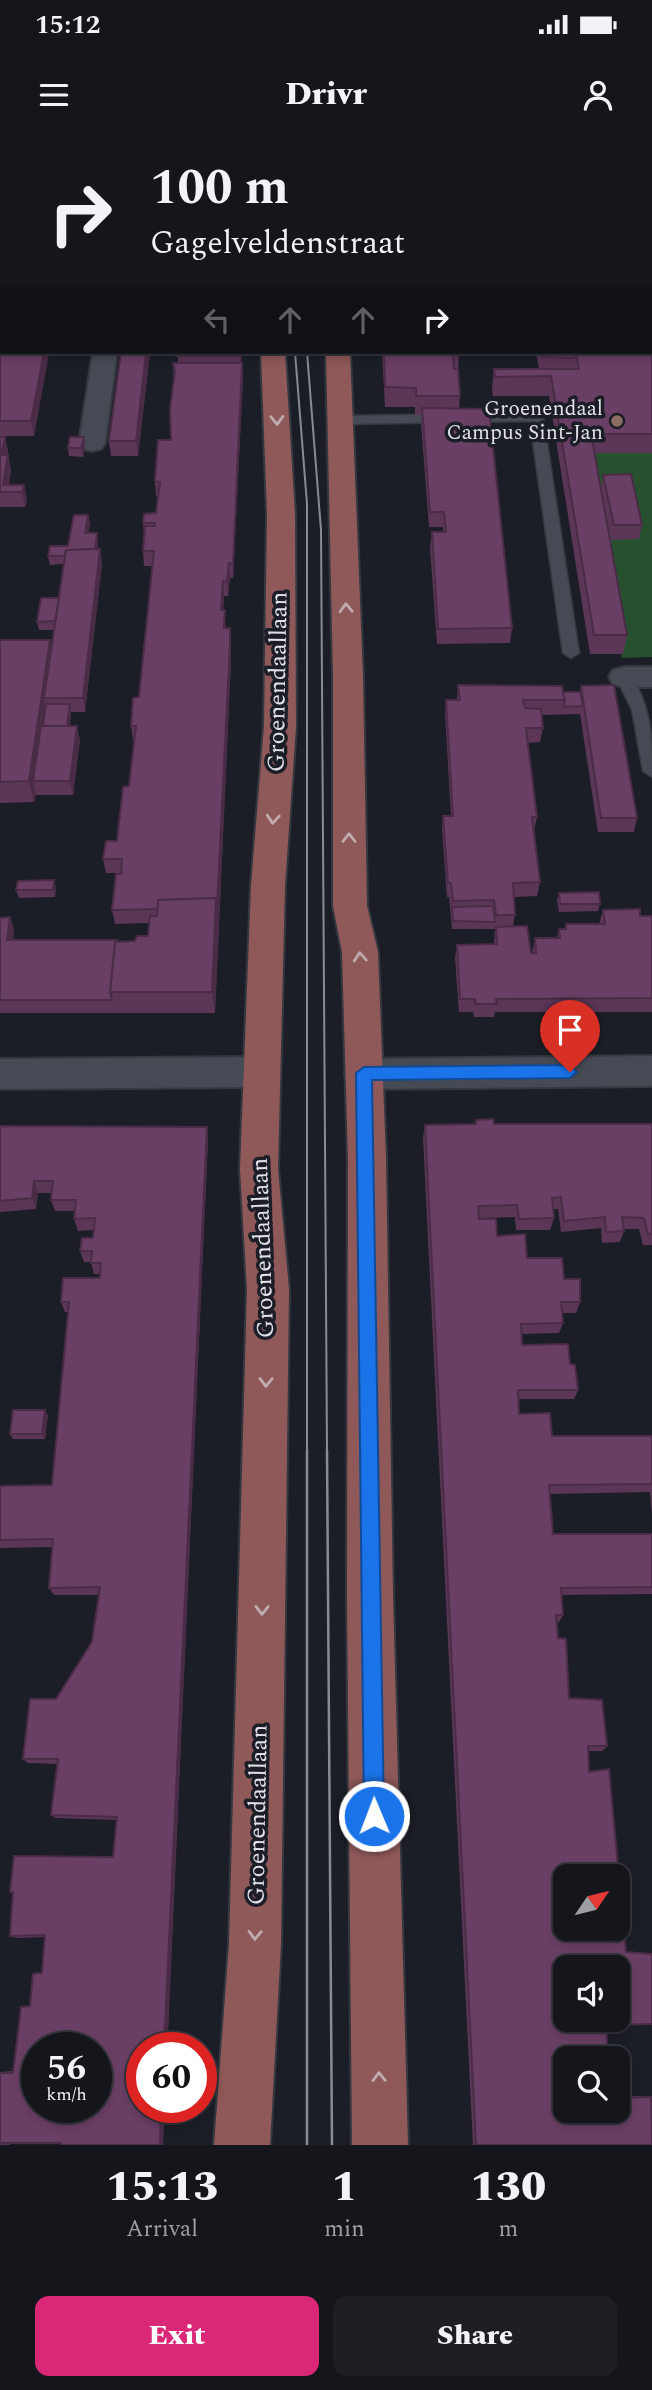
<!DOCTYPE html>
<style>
:root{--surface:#14161c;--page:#1d1f25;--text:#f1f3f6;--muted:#9d9fa3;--line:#33353b;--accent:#db2777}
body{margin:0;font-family:Spectral,serif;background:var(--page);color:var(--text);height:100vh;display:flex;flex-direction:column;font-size:26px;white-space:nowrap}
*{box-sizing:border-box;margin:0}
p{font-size:23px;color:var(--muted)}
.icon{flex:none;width:38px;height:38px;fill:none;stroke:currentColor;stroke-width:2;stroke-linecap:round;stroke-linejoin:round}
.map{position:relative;height:2005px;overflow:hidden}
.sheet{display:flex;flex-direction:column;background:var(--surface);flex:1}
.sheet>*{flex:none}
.banner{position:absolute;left:0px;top:0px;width:653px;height:214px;box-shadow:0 4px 10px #0003,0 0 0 2px var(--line);background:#14161c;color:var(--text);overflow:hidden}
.needle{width:46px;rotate:55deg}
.buttons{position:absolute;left:553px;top:1724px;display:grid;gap:14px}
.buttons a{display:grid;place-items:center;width:77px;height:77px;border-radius:14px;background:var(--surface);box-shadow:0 4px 10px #0003,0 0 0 2px var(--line);font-size:35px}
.speed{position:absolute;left:21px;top:1892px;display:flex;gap:14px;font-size:35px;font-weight:700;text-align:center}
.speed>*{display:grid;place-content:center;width:91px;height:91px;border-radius:50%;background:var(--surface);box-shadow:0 4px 10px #0003,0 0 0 2px var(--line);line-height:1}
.speed small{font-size:18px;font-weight:400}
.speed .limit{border:10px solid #d22;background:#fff;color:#111}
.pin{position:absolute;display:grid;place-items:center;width:60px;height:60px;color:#fff;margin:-72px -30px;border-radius:50% 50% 50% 0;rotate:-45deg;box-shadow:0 0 7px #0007}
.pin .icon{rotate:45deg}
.me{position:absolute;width:77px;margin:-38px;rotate:359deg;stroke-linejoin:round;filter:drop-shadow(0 0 5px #0008)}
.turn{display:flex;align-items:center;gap:24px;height:147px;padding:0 35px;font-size:32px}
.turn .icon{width:91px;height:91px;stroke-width:2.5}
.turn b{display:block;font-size:49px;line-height:60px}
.lanes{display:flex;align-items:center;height:66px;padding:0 35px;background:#0003;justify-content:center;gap:35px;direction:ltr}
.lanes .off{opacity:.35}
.eta{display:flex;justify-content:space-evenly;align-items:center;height:119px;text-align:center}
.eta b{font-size:42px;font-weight:800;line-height:49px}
.cta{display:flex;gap:14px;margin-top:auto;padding:14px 35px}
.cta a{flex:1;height:80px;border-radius:14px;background:var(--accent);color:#fff;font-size:28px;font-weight:800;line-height:80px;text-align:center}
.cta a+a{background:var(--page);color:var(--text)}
.status{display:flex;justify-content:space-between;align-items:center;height:49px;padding:0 35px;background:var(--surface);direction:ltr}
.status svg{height:19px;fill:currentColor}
header{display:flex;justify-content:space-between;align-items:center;height:91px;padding:0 35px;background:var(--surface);font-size:32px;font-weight:800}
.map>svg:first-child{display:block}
</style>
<div class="status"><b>15:12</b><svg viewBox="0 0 49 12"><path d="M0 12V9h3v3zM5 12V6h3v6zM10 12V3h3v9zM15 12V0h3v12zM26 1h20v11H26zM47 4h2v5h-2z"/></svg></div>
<header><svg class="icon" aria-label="menu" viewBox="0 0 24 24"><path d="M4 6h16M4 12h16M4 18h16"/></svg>Drivr<svg class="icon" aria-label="person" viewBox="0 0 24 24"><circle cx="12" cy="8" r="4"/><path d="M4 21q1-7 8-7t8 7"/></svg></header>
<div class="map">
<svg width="652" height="2005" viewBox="0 0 652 2005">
<rect width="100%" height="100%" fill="#1b1e26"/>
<polygon fill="#27502f" points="652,9 652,517 622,518 587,314 651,212"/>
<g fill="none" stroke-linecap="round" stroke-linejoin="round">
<g stroke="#36383f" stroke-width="3">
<g id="service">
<polygon points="536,273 543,277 579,513 571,518 563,513 530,281 339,284 332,280 339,276"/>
<path d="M624,531L630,533C652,570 652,595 652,637L643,631L632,570L616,537Z"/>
</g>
</g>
<g stroke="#36383f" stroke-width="4">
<g id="minor">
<polygon points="2,71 2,85 0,86 0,72"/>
<polygon points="93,212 117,212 105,303 101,309 92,311 83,309 79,303"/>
<polygon points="624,527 652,527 652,547 624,547 613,544 609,537 613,530"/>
<polygon points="652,916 652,946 364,949 351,945 345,934 351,923 364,919"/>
<polygon points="261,917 274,921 280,932 274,943 261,947 0,949 0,919"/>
</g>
</g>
<g stroke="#36383f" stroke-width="4">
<g id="primary">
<rect x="269" y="0" width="22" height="2"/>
<rect x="326" y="0" width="22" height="2"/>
<polygon points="261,212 285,212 295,374 296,586 285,746 278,1029 289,1149 281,1804 270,2005 214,2005 229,1804 247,1149 240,1029 251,746 264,586 267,374"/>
<polygon points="326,212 350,212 363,536 367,766 378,812 386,1019 393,1456 408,2005 352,2005 347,1456 348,1019 342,812 333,766 333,536"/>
</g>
</g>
<use href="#service" fill="#464a54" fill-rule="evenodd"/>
<use href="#minor" fill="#464a54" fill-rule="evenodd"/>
<use href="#primary" fill="#8f5859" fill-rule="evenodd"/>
<g stroke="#898b92" stroke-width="2">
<polyline points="295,212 307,364 307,1311"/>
<polyline points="307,212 321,390 327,1311"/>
</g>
<g stroke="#898b92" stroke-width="2.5">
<polyline points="307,1310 307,2005"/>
<polyline points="327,1310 332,2005"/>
</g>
</g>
<g fill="#5b3657">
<polygon points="0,115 49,212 34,296 0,296"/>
<polygon points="652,156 652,313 594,313 627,495 623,514 590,514 549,256 493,256 492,248 494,229 539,229 536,212 651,212"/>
<rect x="65" y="212" width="21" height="2"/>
<polygon points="121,212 150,212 138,316 111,316 109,301"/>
<polygon points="178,212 242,212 241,223 242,223 243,238 233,438 230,438 228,456 224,456 223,470 226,488 231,503 231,519 215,873 0,873 0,778 10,777 14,790 13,800 135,801 148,796 149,783 115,784 112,770 121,733 106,733 103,719 117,701 129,646 135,600 133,600 131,586 139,557 152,426 144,426 143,411 144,394 143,383 156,373 158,357 156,356 155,341 171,300 174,238 173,223 178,223"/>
<polygon points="382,212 459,212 458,231 460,256 459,269 512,488 510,503 437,504 430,407 432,392 443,392 443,387 429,387 421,283 422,275 415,275 415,267 385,267"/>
<polygon points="0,297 5,297 8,312 7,315 8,315 11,330 9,345 24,345 27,360 25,367 0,367"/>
<polygon points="84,297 85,305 83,317 69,316 68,308"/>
<polygon points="603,335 642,385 639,399 611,400 601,350"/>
<polygon points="88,375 90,384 88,393 97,393 98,402 97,409 100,409 102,424 85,572 71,572 70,586 80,600 73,655 36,655 36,654 34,662 0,663 0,500 51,509 54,490 39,490 37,482 59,458 63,424 50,425 48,416 68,406"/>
<polygon points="458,545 563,552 580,552 581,546 637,678 634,692 598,692 580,574 541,575 543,588 540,602 528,603 537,677 534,691 540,742 537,756 514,757 515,775 513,786 531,813 532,813 535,798 557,798 559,789 564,789 566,784 599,784 603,770 640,776 652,776 652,872 495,872 494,877 474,877 473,872 459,872 455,818 457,805 494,804 495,789 452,789 449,757 447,757 442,690 443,676 451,676 445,574 446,560 457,560"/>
<polygon points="56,748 55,757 19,758 16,750"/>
<polygon points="559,753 600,764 598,771 559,772 557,760"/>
<polygon points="476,980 494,984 652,984 652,1105 643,1105 639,1089 624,1089 624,1091 620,1102 602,1103 601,1088 561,1092 558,1069 553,1069 554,1078 550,1090 516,1090 515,1077 479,1078 479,1079 497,1096 527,1118 564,1139 580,1162 576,1173 562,1173 563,1183 559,1193 522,1194 522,1205 570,1224 578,1250 574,1259 519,1259 519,1274 552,1296 652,1296 652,1375 650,1352 549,1354 553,1394 652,1394 652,1454 561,1455 563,1475 559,1482 556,1482 558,1498 569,1558 607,1606 602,1611 588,1611 606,1885 565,1918 618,1970 618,1956 645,1956 651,1957 652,2005 473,2005 423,997 425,985 476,984"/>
<polygon points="0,986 208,999 163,2005 61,2005 61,2003 9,2003 10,2005 0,2005 0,1932 13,1931 30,1866 42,1833 45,1797 16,1798 10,1796 113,1717 117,1680 56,1678 51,1675 58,1624 28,1623 23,1619 56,1559 92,1502 99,1455 54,1455 49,1448 52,1407 0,1408 0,1346 52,1345 68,1172 65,1172 61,1162 100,1138 100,1134 94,1134 91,1122 84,1122 80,1111 93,1098 94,1090 78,1091 74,1079 75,1071 55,1071 51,1060 52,1053 38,1053 36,1069 0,1072"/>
<polygon points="48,1275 45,1299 13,1299 10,1294"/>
</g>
<g fill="#4a2c47">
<polygon points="0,0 5,0 4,2 2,2 1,13"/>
<polygon points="44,212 49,212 34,296 31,281"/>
<polygon points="146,212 150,212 138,316 136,301"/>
<polygon points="240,212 242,212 241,238"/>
<polygon points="242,223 243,238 233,438 233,424"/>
<polygon points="5,297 8,312 4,330 1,315"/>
<polygon points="84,297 85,305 83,317 81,308"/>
<polygon points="8,315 11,330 8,352 3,345"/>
<polygon points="24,345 27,360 25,367 22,352"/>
<polygon points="88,375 90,384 87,401 85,393"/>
<polygon points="97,393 98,402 95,424 94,416"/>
<polygon points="100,409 102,424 85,572 83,558"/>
<polygon points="229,423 230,438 228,456 227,442"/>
<polygon points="223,441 224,456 223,470 221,470"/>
<polygon points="230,488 231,519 215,873 212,852"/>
<polygon points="50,500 54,522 44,558 47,570 33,641 36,654 34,662 29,641"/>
<polygon points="70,564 71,573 68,600 66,592"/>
<polygon points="77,586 80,600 73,655 70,641"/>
<polygon points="54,740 56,748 55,757 53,750"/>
<polygon points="10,777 14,790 11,813 7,800"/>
<polygon points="207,987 208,999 167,1908 164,1908"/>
<polygon points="34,1041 38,1053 36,1069 32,1058"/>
<polygon points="45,1270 48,1275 45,1299 42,1294"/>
<polygon points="161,1967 164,1967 163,2005 160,2005"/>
</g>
<g fill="#6a3f65" stroke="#4a2c47" stroke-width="2" fill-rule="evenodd">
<polygon points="80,0 113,0 112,2 80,2"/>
<polygon points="373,0 438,0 438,1 432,1 432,2 373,2"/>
<polygon points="509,0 533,0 534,2 510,2"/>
<polygon points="2,108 2,212 44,212 31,281 0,281 0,115"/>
<polygon points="651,156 652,156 652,294 591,294 627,495 594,495 551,236 495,237 494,229 579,229 576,212 651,212"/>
<polygon points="121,212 146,212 136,301 109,301"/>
<polygon points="178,212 240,212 240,216 177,216"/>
<polygon points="384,212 459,212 460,213 453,213 454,229 458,229 460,256 416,256 416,248 385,247"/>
<polygon points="541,212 574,212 575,218 542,217"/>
<polygon points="173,223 242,223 233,424 229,423 227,442 223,441 222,456 221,470 225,470 224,488 230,488 230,504 217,766 216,758 158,760 158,769 112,770 116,734 121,734 122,719 103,719 106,701 117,701 123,647 129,646 136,586 131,586 133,558 139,557 154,411 143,411 145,386 155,386 155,383 143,383 144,374 156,373 160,342 155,341 158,300 171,300 170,269 175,231"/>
<polygon points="422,268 489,269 512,488 438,489 432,392 446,392 444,372 430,372"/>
<polygon points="0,297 5,297 1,315 8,315 3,345 24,345 22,352 0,352"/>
<polygon points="70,297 84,297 81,308 68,308"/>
<polygon points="631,334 642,385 614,385 603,335"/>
<polygon points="74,375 88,375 85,393 97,393 95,409 66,410 65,416 48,416 50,406 68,406"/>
<polygon points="100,409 83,558 44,558 66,410"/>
<polygon points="41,458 59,458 55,481 37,482"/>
<polygon points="0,500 50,500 29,641 0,642"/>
<polygon points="458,545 562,546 565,560 523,560 525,568 541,569 543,588 526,588 537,677 532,677 540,742 513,743 515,775 496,775 494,760 453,761 451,743 448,743 443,676 453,676 446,560 460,560"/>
<polygon points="614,545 637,678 601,678 581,546"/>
<polygon points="563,552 580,552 583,566 564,567 565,560"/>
<polygon points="46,564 70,564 67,586 43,586"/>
<polygon points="41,586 77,586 70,641 33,641"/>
<polygon points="54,740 53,750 16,750 18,741"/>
<polygon points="599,752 600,764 560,764 559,753"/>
<polygon points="216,758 212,852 110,852 115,802 135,801 137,796 148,796 150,776 157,776 158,760"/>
<polygon points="493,766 495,782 453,781 452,767"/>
<polygon points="640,769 640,776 652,776 652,858 496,859 497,864 476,864 475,859 460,859 457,805 497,804 496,787 527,786 531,813 536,813 535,798 560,798 559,789 566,789 566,784 605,784 603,770"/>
<polygon points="10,777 7,800 117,800 117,802 115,802 110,852 112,860 0,860 0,778"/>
<path d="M493,979L494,984H652V1094H648L644,1078L622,1077L624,1091L606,1092L605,1077L564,1081L561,1057L552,1058L554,1078L519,1079L517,1065L478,1066L479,1079H496L497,1096L525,1094L527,1118H562L564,1139H580V1162H561L563,1183L521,1184L522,1205L568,1204L570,1224L575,1225L578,1250H518L519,1274L550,1273L552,1296H652V1344L549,1345L553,1394H652V1447L561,1448L563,1475H556L558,1498L566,1499L569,1558L602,1560L607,1606H588L589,1632L609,1629L626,1812L652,1814V1884L606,1885L608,1918H565V1970H618V1958L651,1957L652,2005H476L425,985L476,984V980ZM565,1736H618V1788H565ZM565,1827H618V1880H565Z"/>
<path d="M0,986L207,987L164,1908H142V1967H161L160,2005H61V2003H2L0,2005V1933H13L21,1867L30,1866L33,1834L42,1833L45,1795L10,1796L13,1752H10L14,1716L113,1717L117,1677L51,1675L58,1619H23L30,1559H56L92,1502L100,1447L49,1448L53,1399L0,1400V1346L52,1345L69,1162H61L63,1138H100L101,1123H91L92,1111H80L82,1098H93L95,1078L74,1079L76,1060H51L53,1041H34L32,1058L0,1061ZM37,1908H96V1967H37Z"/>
<polygon points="13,1270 45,1270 42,1294 10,1294"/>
</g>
<defs><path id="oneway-chevron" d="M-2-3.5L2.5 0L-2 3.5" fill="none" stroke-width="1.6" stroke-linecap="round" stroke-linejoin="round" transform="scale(1.75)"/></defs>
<g stroke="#c0abaf">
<use href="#oneway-chevron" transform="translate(277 280) rotate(88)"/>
<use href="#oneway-chevron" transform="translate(346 468) rotate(-92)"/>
<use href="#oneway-chevron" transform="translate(273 679) rotate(94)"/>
<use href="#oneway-chevron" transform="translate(349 698) rotate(-90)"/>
<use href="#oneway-chevron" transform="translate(360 817) rotate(-94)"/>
<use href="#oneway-chevron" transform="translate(266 1242) rotate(91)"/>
<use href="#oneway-chevron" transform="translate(262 1470) rotate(91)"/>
<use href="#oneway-chevron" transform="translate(255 1795) rotate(92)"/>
<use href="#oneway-chevron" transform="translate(379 1937) rotate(-91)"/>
</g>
<polygon fill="#1a73e8" stroke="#114b97" stroke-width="2" points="570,925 577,932 570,938 372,940 384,1676 381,1683 374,1686 367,1683 364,1676 356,933 364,927"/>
<circle fill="#8d6e63" stroke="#1b1e26" stroke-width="2.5" cx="617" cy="281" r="7"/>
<g text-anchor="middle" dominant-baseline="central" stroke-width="7" stroke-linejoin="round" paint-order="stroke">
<g font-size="21" fill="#e0e2e8" stroke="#1b1e26" text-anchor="end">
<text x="603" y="269">Groenendaal<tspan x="603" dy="24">Campus Sint-Jan</tspan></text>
</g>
<g font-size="24" fill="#e0e2e8" stroke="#1b1e26">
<text transform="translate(278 542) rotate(-89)">Groenendaallaan</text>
<text transform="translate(263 1108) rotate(-92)">Groenendaallaan</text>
<text transform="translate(258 1675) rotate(-89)">Groenendaallaan</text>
</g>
</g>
</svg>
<div class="buttons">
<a><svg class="needle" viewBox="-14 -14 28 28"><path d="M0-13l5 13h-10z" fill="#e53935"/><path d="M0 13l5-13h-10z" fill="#9d9fa3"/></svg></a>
<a><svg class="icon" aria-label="sound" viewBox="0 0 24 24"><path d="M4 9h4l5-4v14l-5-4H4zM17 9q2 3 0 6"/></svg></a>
<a><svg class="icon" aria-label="search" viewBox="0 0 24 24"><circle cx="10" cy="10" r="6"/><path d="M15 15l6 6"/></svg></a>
</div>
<div class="speed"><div>56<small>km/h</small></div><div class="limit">60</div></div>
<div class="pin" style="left:570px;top:932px;background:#d93025"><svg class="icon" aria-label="arrive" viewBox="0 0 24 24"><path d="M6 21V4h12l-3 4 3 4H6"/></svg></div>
<svg class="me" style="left:374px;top:1676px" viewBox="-20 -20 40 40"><circle r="17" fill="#1a73e8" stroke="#fff" stroke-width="3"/><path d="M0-11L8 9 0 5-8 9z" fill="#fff"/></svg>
<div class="banner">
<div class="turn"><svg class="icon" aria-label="right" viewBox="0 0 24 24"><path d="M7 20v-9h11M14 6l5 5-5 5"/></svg><div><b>100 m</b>Gagelveldenstraat</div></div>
<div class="lanes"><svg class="icon off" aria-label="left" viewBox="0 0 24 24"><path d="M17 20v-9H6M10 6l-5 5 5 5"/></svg><svg class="icon off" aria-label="ahead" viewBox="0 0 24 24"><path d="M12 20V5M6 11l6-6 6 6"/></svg><svg class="icon off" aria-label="ahead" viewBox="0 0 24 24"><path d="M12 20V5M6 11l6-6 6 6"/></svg><svg class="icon" aria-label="right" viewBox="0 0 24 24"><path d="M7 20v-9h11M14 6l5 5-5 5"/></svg></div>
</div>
</div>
<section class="sheet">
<div class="eta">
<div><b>15:13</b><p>Arrival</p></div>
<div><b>1</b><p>min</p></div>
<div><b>130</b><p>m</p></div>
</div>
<div class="cta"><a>Exit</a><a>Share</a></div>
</section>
